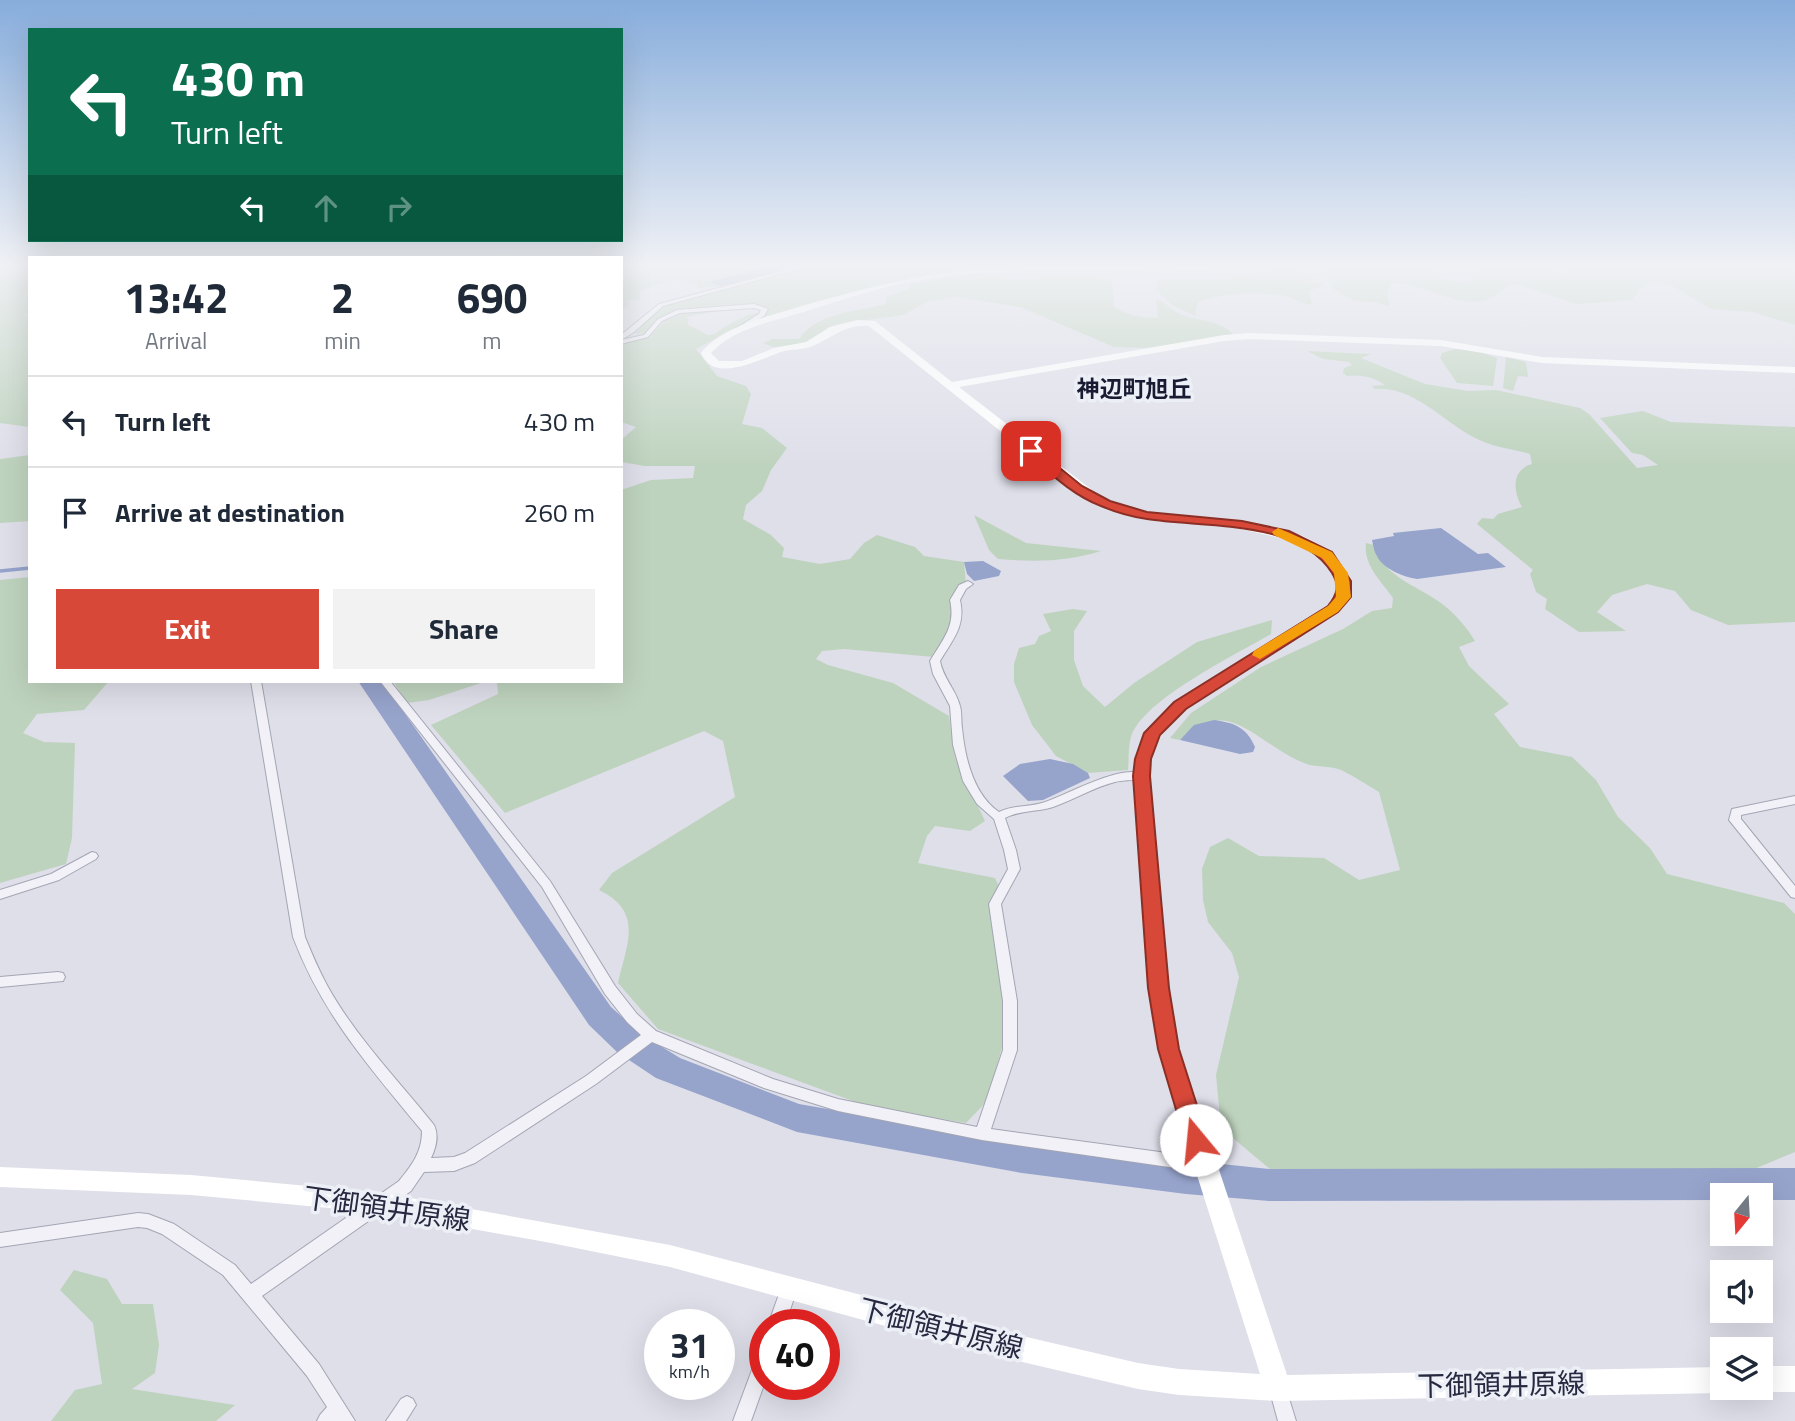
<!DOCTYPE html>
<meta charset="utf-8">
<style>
:root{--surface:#fff;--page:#f2f2f3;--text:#1f2937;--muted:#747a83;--line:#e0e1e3;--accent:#d74839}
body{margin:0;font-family:"Titillium Web","Noto Sans JP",sans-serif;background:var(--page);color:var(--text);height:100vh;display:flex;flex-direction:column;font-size:26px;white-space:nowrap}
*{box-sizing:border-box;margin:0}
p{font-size:23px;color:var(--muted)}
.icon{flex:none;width:38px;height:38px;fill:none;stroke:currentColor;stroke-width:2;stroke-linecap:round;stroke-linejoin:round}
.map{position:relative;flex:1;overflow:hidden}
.panel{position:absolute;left:28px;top:256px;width:595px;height:427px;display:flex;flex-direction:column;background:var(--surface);border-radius:0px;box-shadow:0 7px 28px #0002}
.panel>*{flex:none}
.top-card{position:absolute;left:28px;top:28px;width:595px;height:214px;border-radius:0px;box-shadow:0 7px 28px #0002;background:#0b6e4f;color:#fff;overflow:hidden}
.needle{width:46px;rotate:198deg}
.fabs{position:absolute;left:1710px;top:1183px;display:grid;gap:14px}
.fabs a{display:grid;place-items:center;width:63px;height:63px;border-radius:0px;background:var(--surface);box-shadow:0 7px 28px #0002;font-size:35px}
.speed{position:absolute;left:644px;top:1309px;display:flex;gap:14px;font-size:35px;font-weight:700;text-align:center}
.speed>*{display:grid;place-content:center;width:91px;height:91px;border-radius:50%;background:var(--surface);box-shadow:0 7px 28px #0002;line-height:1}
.speed small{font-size:18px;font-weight:400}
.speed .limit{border:10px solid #d22;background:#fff;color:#111}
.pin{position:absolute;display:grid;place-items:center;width:60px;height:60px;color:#fff;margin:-30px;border-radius:14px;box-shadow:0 4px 10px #0006}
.me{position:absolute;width:77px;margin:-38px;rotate:343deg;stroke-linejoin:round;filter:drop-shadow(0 0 5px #0008)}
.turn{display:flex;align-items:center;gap:24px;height:147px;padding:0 28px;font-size:32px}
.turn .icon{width:91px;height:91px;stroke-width:2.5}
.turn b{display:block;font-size:49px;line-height:60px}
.lanes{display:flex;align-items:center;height:66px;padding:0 28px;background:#0003;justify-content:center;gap:35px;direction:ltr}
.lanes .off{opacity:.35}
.eta{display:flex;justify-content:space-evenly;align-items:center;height:119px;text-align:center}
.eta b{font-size:42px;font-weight:700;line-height:49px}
.button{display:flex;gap:14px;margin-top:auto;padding:14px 28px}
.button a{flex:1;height:80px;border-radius:0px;background:var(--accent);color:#fff;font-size:28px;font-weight:700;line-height:80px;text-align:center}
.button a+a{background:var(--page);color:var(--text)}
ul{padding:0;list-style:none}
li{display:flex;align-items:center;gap:21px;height:91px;padding:0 28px;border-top:2px solid var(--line)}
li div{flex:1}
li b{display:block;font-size:26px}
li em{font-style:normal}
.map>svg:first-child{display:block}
</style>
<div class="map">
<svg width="1795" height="1421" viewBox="0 0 1795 1421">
<rect width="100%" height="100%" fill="#dedfe9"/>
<g fill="#bed3be">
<polygon points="0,267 30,267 30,313 24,315 30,317 30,427 0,423"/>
<path d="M621,267H764L710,282L722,286L699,288C683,274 657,282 639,293L640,299L626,301L628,306L621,310Z"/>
<path d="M808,267H1191C1106,267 1018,263 933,275C877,283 822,302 768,319H761L769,309L760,306L681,310L656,319L646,333L635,334L657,310L665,305Z"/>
<path d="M1288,267L1316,279L1304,282L1322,283L1324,285L1309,291L1312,305C1301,304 1292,297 1281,295C1256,292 1222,293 1198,302L1195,316L1172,305L1156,290L1157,280L1224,279Z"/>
<path d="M1343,267H1423L1440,272L1437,275L1440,279L1467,282L1474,278L1470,274L1475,272L1468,267H1549L1564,277H1571L1566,269L1571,267H1795V325L1752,312L1711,309L1672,286L1656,281L1647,283L1638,290L1633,300L1576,304L1517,284C1503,285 1495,299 1483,301C1452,306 1423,283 1392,283L1387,292L1390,305L1387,306L1375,302L1354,301L1329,286L1335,283L1320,276L1321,271Z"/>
<path d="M965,274H990L1003,279L1019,280L1064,275L1111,279L1114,299L1113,306C1126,315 1142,318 1158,318L1156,300C1165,301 1168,307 1176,312C1195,322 1219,318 1234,335L1146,348L1114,347L1020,307L957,297L926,302L904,315L843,323L827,328L819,337L804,344L773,347L763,343L773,339H799C816,313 858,311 886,304V297L910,288V284Z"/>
<path d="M688,311H718L686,317L689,320L687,324L708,335L715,334C720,328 752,312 759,312L752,319L696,349L717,376L746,386L751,394L742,424L762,428L787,448L771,470L762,491L746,505L743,519L771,535L784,548L782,557L820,564L850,559L864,543L877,535L915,547L924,556L964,562L966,585L951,602L952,620L934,657L844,649L822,651L816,659L828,665L893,683L949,716L955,757L985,821L970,831L935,826L927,836L918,863L995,878L999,886L1004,1040L987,1101L966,1123L869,1107L658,1029L618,983C627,943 644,912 599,890L612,873L735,797L723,741L704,731L505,813L431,725L498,694L497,681H621V490L651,480L693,478L695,466H645L621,462V440L636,427L621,422V344L650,337L664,321Z"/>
<polygon points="1455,349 1478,351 1497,358 1493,386 1457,383 1440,358 1442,353"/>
<path d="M1307,351L1371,354L1361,358L1425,384L1468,391L1496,390L1580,408L1589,414L1637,468L1658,465L1643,455L1632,453L1600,418L1643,411L1671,422L1795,427V622L1728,625L1691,610L1675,591L1647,584L1612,595L1597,612L1626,631L1579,632L1545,609L1547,599L1536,592L1530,574L1533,570L1477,524L1482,518L1493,519L1498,514L1522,507C1513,491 1511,470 1532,464L1530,454C1514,449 1497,448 1482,441C1447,427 1416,385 1375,389L1372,386L1385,385C1372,376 1362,375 1347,376L1343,373L1344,368L1352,365L1349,362L1323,359Z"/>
<polygon points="1506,357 1526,362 1528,377 1518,376 1513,391 1503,388"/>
<polygon points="30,455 30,521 0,523 0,459"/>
<path d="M974,515L1026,543L1101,551C1066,562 1034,562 998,559L989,550Z"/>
<path d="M1366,543L1374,545C1382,578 1423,587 1446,607C1458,617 1467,628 1475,641L1459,647L1469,666L1509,704L1494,714L1520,747L1572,757L1596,780L1618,817L1650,848L1667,874L1784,903L1795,914V1152L1747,1172L1552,1181H1296L1271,1170L1221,1128L1216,1075L1239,977L1232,953L1208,922L1203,900L1202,869L1210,847L1228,838L1259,856L1324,858L1359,880L1400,870L1379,792C1367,785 1354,776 1341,770C1329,765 1315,768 1304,763C1259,746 1227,691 1180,740L1170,738L1191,713L1261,667L1343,629L1372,611L1392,608L1393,598C1381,581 1363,565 1366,543Z"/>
<polygon points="30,577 30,681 109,681 84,710 37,714 23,733 44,742 75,743 72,838 66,864 0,883 0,580"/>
<path d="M1073,609L1087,611L1074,631V660L1083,686L1105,707L1134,683L1197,642L1272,620L1271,634C1237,654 1142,700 1131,737C1128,747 1129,760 1128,770L1088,773L1056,756L1032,725L1014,682V664L1019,648L1035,644L1039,636L1051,631L1043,614Z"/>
<polygon points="393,681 487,681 429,700 407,703"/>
<polygon points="74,1270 107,1279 122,1304 153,1304 159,1345 155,1373 132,1389 235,1405 216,1421 51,1421 75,1390 102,1384 93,1323 60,1290"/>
</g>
<g fill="#96a3cb">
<polygon points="764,267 795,267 722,286 709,282"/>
<path d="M1441,528L1478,554L1488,553L1506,567L1417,579C1404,577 1383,569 1377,556C1374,552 1373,544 1372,540L1394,536L1393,533Z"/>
<polygon points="983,561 1001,571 999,576 974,581 967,574 964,562"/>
<path d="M1214,720C1235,723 1246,727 1255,747L1253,752L1240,754L1180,740L1194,725Z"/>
<polygon points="1050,759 1073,764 1088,773 1090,778 1043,800 1028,801 1003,776 1020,764"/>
</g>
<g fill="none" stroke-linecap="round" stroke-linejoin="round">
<polyline stroke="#96a3cb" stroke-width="3.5" points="0,571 30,568"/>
<polygon fill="#96a3cb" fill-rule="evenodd" points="358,681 382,681 611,1007 641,1034 680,1058 799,1104 1022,1143 1269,1169 1795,1168 1795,1200 1760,1200 1760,1195 1722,1195 1722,1200 1269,1201 1186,1194 1022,1173 797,1132 656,1078 617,1052 589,1025"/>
<g stroke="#a3a5b3" stroke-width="2">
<g id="street">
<polygon points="796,267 806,267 663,306 634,332 621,340 621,335 659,304"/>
<polygon points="754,304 768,309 764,316 740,330 735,329 759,314 761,310 754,308 680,313 662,321 648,337 621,344 621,340 644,335 658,319 677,310"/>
<path d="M968,581L973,584L966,589L960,600C966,626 953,639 940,661C943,678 956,690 960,706C962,713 961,721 962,728C965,758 973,794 999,812C1013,805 1028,807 1042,803C1066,796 1126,760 1147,776C1139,782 1125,779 1115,782C1094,787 1074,800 1053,807C1038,812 1020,810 1005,818L1016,850L1020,869L1001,904L1017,1001V1050L991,1129L1204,1158L1209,1160L1212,1165L1209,1170L1204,1172L982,1140L838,1111L764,1088L652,1042L596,1084L475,1163L454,1171L424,1172L411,1191L262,1296L319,1364L355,1421H317L320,1415L327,1407L307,1376L223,1275L162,1234L147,1228L138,1227L0,1247V1233L138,1213L148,1214L174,1224L235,1265L251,1284L399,1181C412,1165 422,1152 422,1131C370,1068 322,1014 293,937L251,681H261L305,937C312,954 319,971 328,987C356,1037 398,1080 434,1125C439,1135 436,1148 431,1158L454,1157L465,1153L586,1076L641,1035L627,1022L605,994L542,887L380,681H390L550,881L615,986L637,1014L656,1031L773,1079L838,1099L977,1127L1003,1050V1001L989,904L1008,869L1004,850L994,819L977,804L963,781L953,745L950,706L933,674L930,661C943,639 956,626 950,600L959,585Z"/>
<polygon points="1795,796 1795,804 1741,815 1741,819 1795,886 1795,898 1791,897 1729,820 1732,809"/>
<polygon points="92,852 96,853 98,856 96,859 59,880 0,899 0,890 51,874"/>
<polygon points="58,972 63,973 65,977 63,981 0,987 0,977"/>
<polygon points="789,1281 795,1283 797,1289 785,1325 768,1325 783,1283"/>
<polygon points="765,1349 765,1382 751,1421 733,1421 759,1351"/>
<polygon points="1278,1379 1284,1382 1296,1421 1278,1421 1269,1388 1272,1382"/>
<polygon points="407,1396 413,1399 416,1405 406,1421 386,1421 401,1399"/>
</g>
</g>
<use href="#street" fill="#f1f1f7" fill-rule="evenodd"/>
<g fill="#fff" fill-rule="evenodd">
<path d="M1004,267H1211L1207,270C1114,273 1018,264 925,279C882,286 839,301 797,314C769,322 731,330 711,353L719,361H742L774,348L806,342L830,327L857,320L875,321L952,382L1224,335L1249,333L1441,340L1542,357L1795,367V373L1542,363L1441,346L1249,339L1224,341L959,387L1101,497L1142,511L1236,520L1268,526L1303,536L1328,549L1344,568L1351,597L1338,612L1186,708L1161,736L1153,754L1149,776L1168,988L1179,1049L1287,1375L1722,1367V1388L1731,1389L1722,1393L1278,1401L1179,1395L1138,1389L980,1352L670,1267L551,1243L383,1213L191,1195L0,1187V1167L191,1175L383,1193L670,1245L980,1326L1138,1363L1179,1369L1260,1374L1157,1049L1148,988L1133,776C1136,749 1147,729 1166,709L1328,606L1337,596L1333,572L1318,555L1294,541L1236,528L1142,518L1085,499L869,326C846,324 833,337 813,346C803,350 791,349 781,352C760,359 714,385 701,353C722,327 762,318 792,309C863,288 930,271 1004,267Z"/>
<polygon points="1760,1366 1795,1366 1795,1392 1760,1392 1751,1388 1760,1388"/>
</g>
</g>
<linearGradient id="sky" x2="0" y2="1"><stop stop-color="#87addc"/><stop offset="0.57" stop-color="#f0f1f5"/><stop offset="1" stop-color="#f0f1f5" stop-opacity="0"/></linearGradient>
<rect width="1795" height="466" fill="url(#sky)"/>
<path fill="#d74839" stroke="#8c2f25" stroke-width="2" d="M1027,448H1035L1082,486L1110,501L1147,512L1242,521L1289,531L1332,552L1351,581V597L1338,612L1186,709L1160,735L1151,759L1150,776L1169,988L1179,1049L1208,1140L1204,1147L1196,1150L1188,1147L1185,1140L1158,1049L1148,988L1133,776L1135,759L1144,733L1174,702L1328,606C1337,595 1340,586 1332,573C1298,519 1204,528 1147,519C1133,517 1115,512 1101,506C1072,495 1050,473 1027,453Z"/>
<polygon fill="#f59e0b" points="1278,528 1332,552 1348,573 1351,597 1338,612 1260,659 1252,655 1254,651 1328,606 1336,597 1334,573 1322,558 1274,535 1272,532"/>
<g text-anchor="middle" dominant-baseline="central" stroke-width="7" stroke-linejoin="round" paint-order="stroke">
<g font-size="23" font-weight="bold" fill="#181b31" stroke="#edeff6">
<text x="1134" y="388">神辺町旭丘</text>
</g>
<g font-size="28" fill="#262940" stroke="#edeff6">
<text transform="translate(387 1208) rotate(8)">下御領井原線</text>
<text transform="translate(941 1328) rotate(14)">下御領井原線</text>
<text transform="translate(1501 1384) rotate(-1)">下御領井原線</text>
</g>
</g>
</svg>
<div class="fabs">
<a><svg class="needle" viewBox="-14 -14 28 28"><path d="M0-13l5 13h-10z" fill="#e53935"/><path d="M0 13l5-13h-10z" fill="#747a83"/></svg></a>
<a><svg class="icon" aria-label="sound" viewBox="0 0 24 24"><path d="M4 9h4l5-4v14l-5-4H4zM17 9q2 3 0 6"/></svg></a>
<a><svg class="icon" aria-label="layers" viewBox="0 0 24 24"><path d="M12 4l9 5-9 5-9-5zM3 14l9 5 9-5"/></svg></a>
</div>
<div class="speed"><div>31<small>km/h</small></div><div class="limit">40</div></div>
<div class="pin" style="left:1031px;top:451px;background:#d93025"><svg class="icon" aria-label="arrive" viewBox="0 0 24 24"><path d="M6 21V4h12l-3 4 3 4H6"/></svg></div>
<svg class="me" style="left:1196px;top:1140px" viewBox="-20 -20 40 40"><circle r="19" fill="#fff"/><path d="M0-13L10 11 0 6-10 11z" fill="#d74839"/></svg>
<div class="top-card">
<div class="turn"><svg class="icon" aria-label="left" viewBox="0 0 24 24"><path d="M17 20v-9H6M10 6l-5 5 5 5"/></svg><div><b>430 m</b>Turn left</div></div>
<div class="lanes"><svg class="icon" aria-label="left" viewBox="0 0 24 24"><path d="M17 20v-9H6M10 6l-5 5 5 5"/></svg><svg class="icon off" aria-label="ahead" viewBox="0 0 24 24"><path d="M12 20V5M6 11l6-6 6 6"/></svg><svg class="icon off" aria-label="right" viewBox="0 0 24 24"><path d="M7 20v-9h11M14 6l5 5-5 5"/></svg></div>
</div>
<section class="panel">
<div class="eta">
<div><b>13:42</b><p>Arrival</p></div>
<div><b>2</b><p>min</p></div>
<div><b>690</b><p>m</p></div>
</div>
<ul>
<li><svg class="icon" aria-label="left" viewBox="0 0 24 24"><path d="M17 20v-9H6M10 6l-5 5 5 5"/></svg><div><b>Turn left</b></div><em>430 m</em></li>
<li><svg class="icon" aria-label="arrive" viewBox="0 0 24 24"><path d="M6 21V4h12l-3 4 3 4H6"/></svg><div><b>Arrive at destination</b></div><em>260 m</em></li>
</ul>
<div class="button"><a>Exit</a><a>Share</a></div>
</section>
</div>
